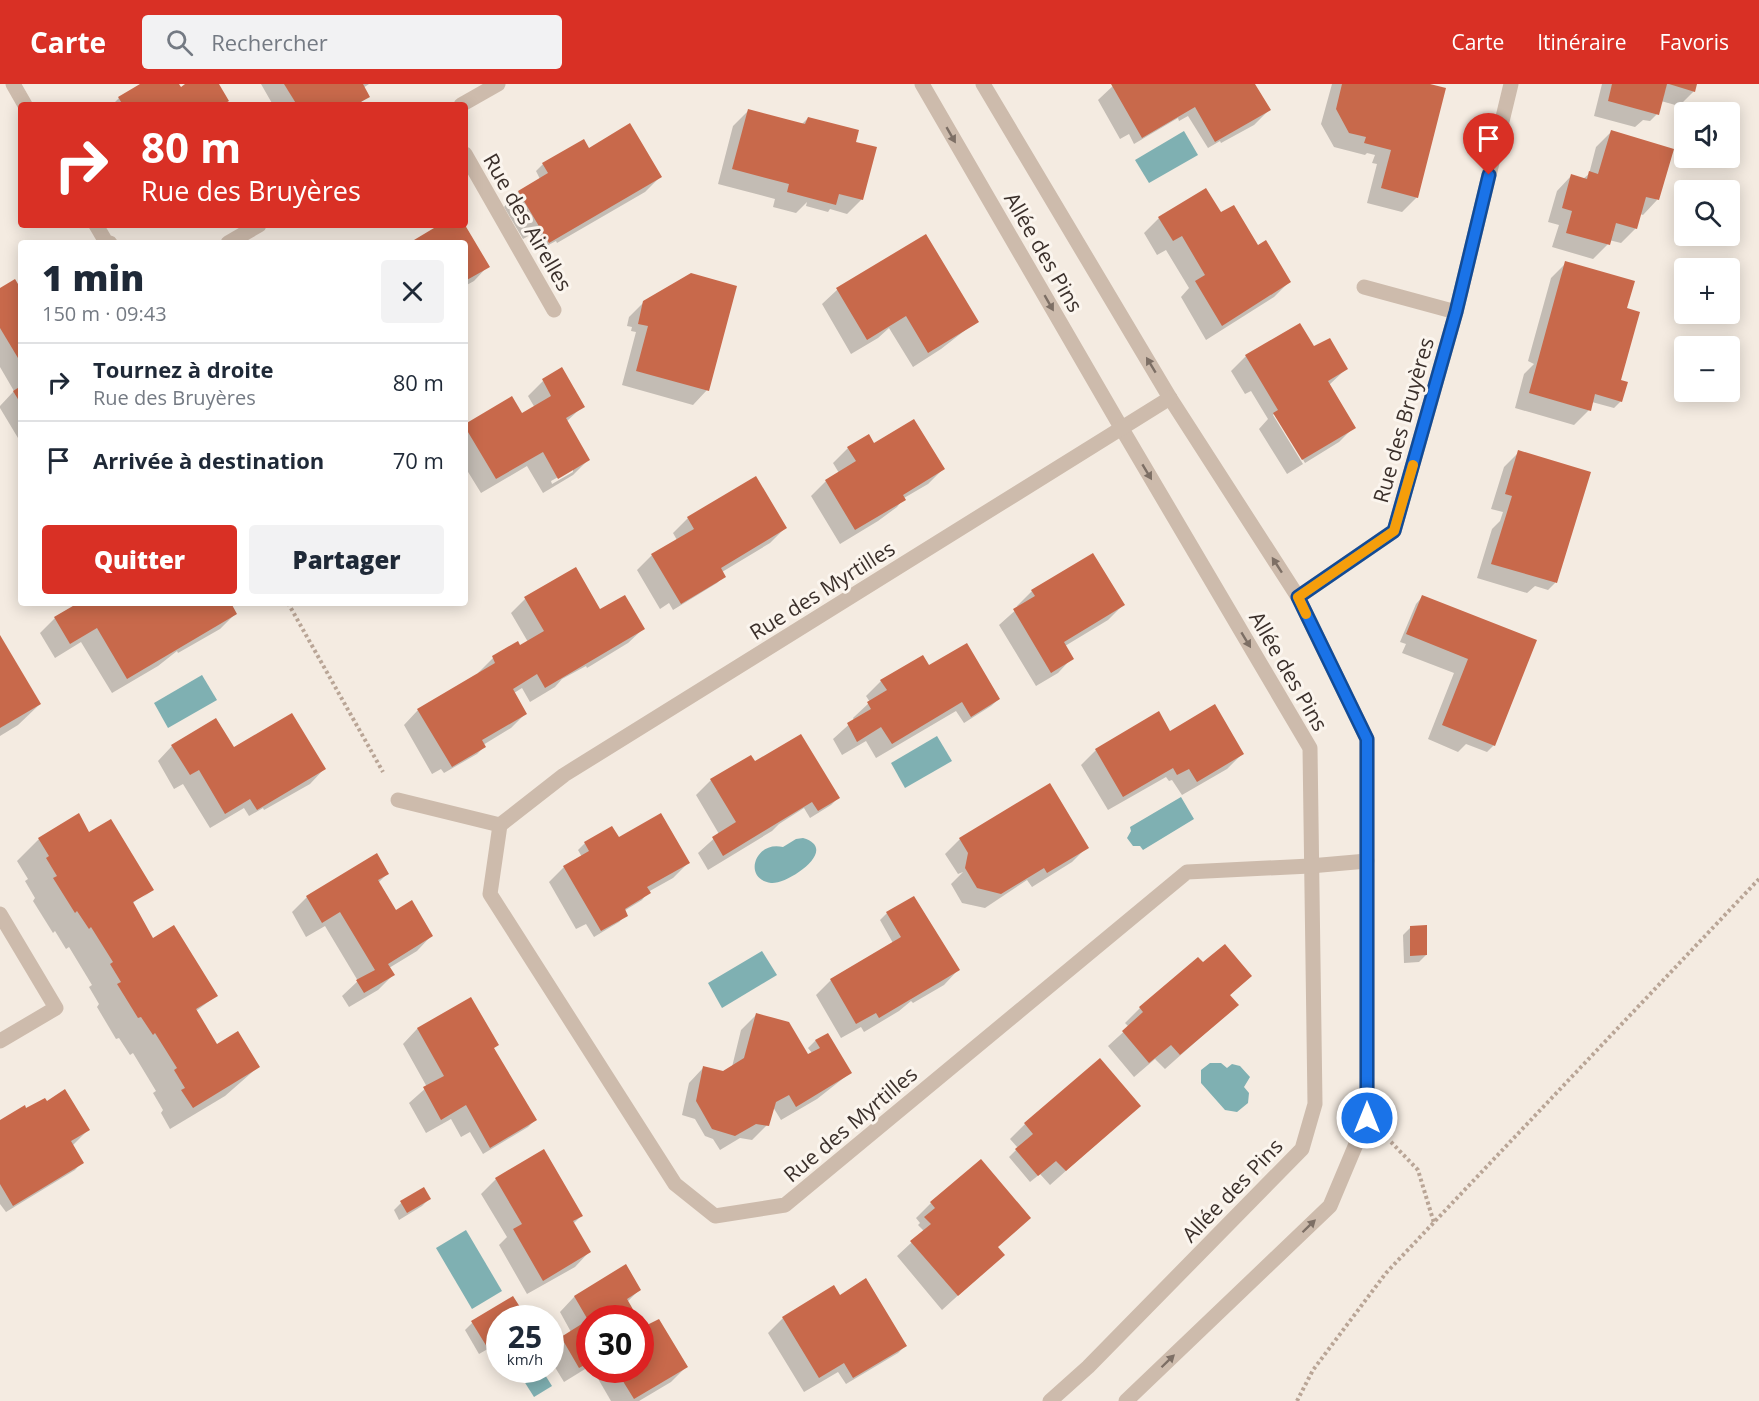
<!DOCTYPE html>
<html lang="fr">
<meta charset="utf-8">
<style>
:root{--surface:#fff;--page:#f2f2f3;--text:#1f2937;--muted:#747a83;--line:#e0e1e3;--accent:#d93025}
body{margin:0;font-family:"Open Sans",sans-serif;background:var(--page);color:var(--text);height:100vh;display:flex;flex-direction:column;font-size:22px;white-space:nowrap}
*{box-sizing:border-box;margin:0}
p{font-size:20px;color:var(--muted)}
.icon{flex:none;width:33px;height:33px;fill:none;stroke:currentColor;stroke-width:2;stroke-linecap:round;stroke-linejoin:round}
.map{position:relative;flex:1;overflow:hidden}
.panel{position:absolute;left:18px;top:156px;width:450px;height:366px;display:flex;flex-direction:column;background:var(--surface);border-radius:6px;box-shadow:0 3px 15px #0003}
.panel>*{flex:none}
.top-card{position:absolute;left:18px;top:18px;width:450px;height:126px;border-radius:6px;box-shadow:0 3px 15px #0003;background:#d93025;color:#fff;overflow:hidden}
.buttons{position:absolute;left:1674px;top:18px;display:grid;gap:12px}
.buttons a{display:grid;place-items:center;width:66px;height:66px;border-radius:6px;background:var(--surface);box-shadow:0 3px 15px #0003;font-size:30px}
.speed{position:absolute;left:486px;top:1221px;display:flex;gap:12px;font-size:30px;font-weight:700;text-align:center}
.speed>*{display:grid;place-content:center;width:78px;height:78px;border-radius:50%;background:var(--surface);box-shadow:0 3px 15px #0003;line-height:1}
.speed small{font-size:15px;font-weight:400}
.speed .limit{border:9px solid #d22;background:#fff;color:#111}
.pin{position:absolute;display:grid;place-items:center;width:51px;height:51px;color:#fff;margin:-62px -26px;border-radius:50% 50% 50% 0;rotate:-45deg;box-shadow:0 0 6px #0007}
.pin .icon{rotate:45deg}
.me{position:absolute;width:66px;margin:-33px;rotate:0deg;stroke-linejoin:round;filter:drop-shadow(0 0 4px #0008)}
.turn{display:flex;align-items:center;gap:21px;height:126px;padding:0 24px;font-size:27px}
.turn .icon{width:78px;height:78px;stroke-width:2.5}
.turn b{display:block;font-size:42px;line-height:51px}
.round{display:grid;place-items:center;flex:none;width:63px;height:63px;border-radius:6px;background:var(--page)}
.head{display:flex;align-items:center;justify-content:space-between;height:102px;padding:0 24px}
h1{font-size:36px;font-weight:800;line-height:45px}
.primary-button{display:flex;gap:12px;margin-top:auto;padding:12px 24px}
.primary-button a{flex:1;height:69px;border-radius:6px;background:var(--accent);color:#fff;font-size:24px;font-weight:800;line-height:69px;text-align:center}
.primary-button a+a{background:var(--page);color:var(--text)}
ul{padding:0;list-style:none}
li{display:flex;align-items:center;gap:18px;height:78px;padding:0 24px;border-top:2px solid var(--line)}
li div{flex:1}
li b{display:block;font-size:22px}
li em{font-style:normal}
header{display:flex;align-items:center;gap:36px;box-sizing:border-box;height:84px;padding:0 30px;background:var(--accent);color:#fff}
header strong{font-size:28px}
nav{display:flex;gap:33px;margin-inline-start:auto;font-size:21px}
.search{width:420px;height:54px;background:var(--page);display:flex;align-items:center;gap:15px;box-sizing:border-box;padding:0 21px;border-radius:6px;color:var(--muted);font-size:22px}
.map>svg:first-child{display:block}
</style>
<header>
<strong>Carte</strong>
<div class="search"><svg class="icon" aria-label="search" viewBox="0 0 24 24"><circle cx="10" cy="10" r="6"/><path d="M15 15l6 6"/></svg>Rechercher</div>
<nav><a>Carte</a><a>Itinéraire</a><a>Favoris</a></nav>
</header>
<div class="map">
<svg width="1759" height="1317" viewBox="0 0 1759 1317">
<rect width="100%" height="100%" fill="#f4ebe1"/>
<g fill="#7fb0b2">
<polygon points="1184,47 1198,71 1149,99 1135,76"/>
<polygon points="202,591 217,616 168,644 154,619"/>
<polygon points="937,652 952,677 905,704 891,679"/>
<polygon points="1181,713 1194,735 1143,766 1140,762 1133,762 1127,754 1131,747 1130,743"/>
<path d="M803,754C841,765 787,801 771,799C742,795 755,756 783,763L796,755Z"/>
<polygon points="762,867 777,891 722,924 708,899"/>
<polygon points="1210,979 1221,979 1227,984 1232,980 1240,982 1250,993 1244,1003 1249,1009 1248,1019 1237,1028 1225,1026 1201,999 1201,986"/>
<polygon points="466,1146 502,1207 472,1225 436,1164"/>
<polygon points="517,1286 542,1286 552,1302 534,1313"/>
</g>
<g fill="#0003" fill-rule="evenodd">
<polygon points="143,0 177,0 180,5 188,0 217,0 227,17 223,21 112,21 119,14"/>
<polygon points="261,0 369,0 363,4 368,12 358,21 273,21"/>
<polygon points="1115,0 1253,0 1269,26 1254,41 1221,59 1220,57 1208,64 1188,32 1179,37 1178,34 1134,60 1129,50 1120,55 1098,16"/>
<polygon points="1332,0 1424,0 1417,113 1402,128 1367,119 1377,80 1372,79 1375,71 1367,69 1365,71 1334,63 1321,40"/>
<polygon points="1602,0 1696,0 1694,7 1679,22 1661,17 1657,30 1650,37 1643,36 1635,43 1594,32"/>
<polygon points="748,27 801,41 808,34 854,58 862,115 847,130 830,125 828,128 806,122 807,118 796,129 773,123 775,115 718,100 733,42"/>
<polygon points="1611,48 1657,116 1643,131 1640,130 1636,144 1621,159 1609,156 1608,160 1593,175 1552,163 1559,141 1548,138 1557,107 1571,92 1583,95 1589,90 1596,63"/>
<polygon points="543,80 660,93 645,108 557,159 556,157 541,165 532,150 523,155 504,123 518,108 540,95 536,87"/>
<polygon points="1220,130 1257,163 1289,198 1274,213 1206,256 1181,213 1189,204 1166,166 1157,171 1144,149 1159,134"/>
<polygon points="442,141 464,141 488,182 474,197 465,202 465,159 412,159"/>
<polygon points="925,152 977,237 941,265 913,283 889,244 878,254 851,270 822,220 837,206"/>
<polygon points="1566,179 1619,298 1621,317 1614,324 1592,318 1589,326 1574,341 1515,324 1524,290 1534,280 1528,277 1551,194"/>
<polygon points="0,206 21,208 21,359 0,324 0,322 14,307 0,283"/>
<polygon points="644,218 707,306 693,321 622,301 636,248 631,247 632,243 627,242 629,233"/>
<polygon points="1307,267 1347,284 1329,301 1354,343 1339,358 1305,379 1275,329 1273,331 1303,380 1287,390 1259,345 1268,335 1251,307 1245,310 1231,287 1246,272"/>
<path d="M543,297L583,322L566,338L588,376L573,391L543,409L527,382L481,409L465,383V342L522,332L535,324L528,312ZM573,385V388L552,400L551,397Z"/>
<polygon points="848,364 943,385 928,400 904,414 897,423 878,437 840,460 811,412 826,397 839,389 833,379"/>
<polygon points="1519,368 1564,469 1555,499 1548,506 1535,502 1527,509 1477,494 1492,445 1500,437 1503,428 1491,425 1504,383"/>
<polygon points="688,434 785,444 770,459 722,488 724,492 717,499 673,526 669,519 660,525 637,486 652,471 677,456 673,449"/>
<polygon points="1032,507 1123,521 1108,536 1065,562 1072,574 1058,589 1036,602 999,541 1018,524 1017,522"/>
<polygon points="1423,512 1535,557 1494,661 1487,668 1466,660 1458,668 1428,655 1454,589 1402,569 1406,560 1400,558 1416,520"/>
<polygon points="525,515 600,527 643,545 628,559 587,584 586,582 562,595 555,603 530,618 522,604 514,609 525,630 511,644 483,661 484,663 477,670 444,689 441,685 432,690 404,641 418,626 479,590 478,589 493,574 528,558 511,529"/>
<polygon points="80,519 229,519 235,530 220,545 178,569 177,567 158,582 112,609 81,558 55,574 40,549 55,534"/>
<polygon points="0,554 40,620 18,641 0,652"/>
<polygon points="929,583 999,615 991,622 964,639 956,627 876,674 866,657 842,671 833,655 854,636 853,634 870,618 866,612 881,597"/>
<polygon points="1169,649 1242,670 1227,685 1182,711 1172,696 1169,697 1166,693 1108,726 1081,681 1096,666"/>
<polygon points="172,662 234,665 324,685 310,700 264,726 263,724 249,732 244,724 210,744 183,700 174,705 158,677"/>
<polygon points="754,680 838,714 831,721 810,734 804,724 779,740 772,747 708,786 698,769 719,750 696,711 711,696"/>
<polygon points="88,750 152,806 143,814 148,809 146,807 132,820 152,856 216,912 196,927 216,962 258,983 225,1012 170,1045 161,1029 163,1026 153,1009 156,1007 133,969 130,971 119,954 116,955 97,923 99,920 89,903 92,901 69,863 66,865 55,847 53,849 33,817 35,814 25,797 28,795 17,777 39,755"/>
<polygon points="960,755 1087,763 1072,778 1032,803 1027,796 985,824 962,819 951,800 963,788 958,790 945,770"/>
<polygon points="585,759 688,779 673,794 648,808 642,816 624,827 626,831 619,838 594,853 586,840 576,845 549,798 564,783 582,773 578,766"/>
<polygon points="387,790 378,799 395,828 431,852 417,867 389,884 393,891 378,906 349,923 342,912 358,897 325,842 306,853 292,828 307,813"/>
<polygon points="887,829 958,886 944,901 913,919 911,917 899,927 864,948 861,943 841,954 816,911 831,896 893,859 880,836"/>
<polygon points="1410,844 1426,871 1419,878 1404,879 1403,851"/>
<polygon points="1203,880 1250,892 1229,912 1237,921 1165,985 1155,975 1134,993 1108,962 1129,943 1125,939 1140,924"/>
<polygon points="470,915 493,965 535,1036 528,1043 483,1070 470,1048 461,1053 451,1035 426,1049 409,1019 427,1003 403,960 417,945"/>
<polygon points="756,931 807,972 812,969 808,964 815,957 827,951 850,989 817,1015 781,1036 773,1023 767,1041 752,1056 740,1054 720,1066 713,1055 705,1052 695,1035 682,1031 689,999 703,984 723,988 732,983 741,946"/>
<polygon points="1139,1022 1050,1101 1040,1090 1030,1098 1009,1073 1018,1064 1010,1055 1025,1040"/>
<polygon points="0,1038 88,1046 72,1062 82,1078 75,1086 6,1128 0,1120"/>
<polygon points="496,1095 581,1132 573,1140 589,1168 575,1183 527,1210 499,1161 507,1153 481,1110"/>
<polygon points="424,1105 429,1115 422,1122 399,1136 394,1126 401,1119"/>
<polygon points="931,1119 996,1164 976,1195 942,1226 897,1172 924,1147 918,1141 920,1139 916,1134"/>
<polygon points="626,1183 639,1206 627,1218 636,1234 590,1234 590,1282 564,1298 550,1275 550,1265 562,1254 571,1248 560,1228 574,1213"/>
<polygon points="513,1214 525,1234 500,1234 500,1258 479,1270 465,1246 472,1239"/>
<polygon points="783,1234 905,1262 898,1269 846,1300 838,1288 804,1308 768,1249"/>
<polygon points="686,1283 671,1298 639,1317 611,1317 593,1286"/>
</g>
<g fill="#c8694b">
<polygon points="140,0 179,0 181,3 185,0 219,0 229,17 222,21 123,21 118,13"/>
<polygon points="284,0 363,0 370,13 355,21 297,21"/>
<polygon points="1111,0 1255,0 1271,26 1215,58 1195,23 1142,54"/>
<polygon points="1342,0 1430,0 1446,4 1418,114 1381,104 1391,66 1364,59 1366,53 1349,49 1336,25"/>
<polygon points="1612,0 1667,0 1659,31 1608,17"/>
<polygon points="1669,0 1697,0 1695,8"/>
<polygon points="748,25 805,40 808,33 859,46 856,58 877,63 863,116 839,110 836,121 787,108 789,100 732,85"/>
<polygon points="630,39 662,93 549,159 518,107 548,89 542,79 584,55 589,64"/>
<polygon points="1611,46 1674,65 1659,116 1646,113 1637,145 1616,139 1610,161 1566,149 1572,127 1562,124 1571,90 1587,95 1589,87 1598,90"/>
<polygon points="1206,104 1221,128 1234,121 1258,161 1266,156 1291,198 1222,242 1195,197 1205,191 1182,152 1173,157 1158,133"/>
<polygon points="439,141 465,141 490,183 465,197 465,159 409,159"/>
<polygon points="926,150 979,238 928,269 906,232 867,256 836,204"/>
<polygon points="1565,177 1635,197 1627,224 1640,228 1621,296 1628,298 1622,318 1595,310 1591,327 1529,309"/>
<polygon points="691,189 737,202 709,307 636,287 648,242 638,240 643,217"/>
<polygon points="15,195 21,205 21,279 0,244 0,204"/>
<polygon points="1300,239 1314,262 1330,254 1348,285 1328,297 1356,344 1302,376 1273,329 1278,326 1245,271"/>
<polygon points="562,283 585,323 566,334 590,376 558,395 543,368 496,395 465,343 465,340 512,312 522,329 551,312 542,295"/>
<polygon points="21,302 21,320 13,307"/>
<polygon points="914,335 945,385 903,411 906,416 855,446 825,396 856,377 847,363 869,350 874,359"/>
<polygon points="1518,366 1591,388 1557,499 1491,480 1512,412 1505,410"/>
<polygon points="756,392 787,444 721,484 726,493 681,520 651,470 694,445 687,433"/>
<polygon points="1093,469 1125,521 1064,558 1074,575 1051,589 1013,525 1035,512 1031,506"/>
<polygon points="576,483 600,525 625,511 645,545 545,604 537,590 513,605 527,630 482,656 486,663 452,683 417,625 495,579 492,572 518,557 520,561 544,547 524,513"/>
<polygon points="1422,511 1537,556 1495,662 1442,641 1468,575 1406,550"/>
<polygon points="78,519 231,519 237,530 127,595 97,544 70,560 54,533"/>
<polygon points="0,551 41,620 0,644"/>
<polygon points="967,559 1000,615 971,633 962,618 892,660 881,643 857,658 847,639 871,625 867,618 887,606 880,596 923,571 929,581"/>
<polygon points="1215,620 1244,670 1197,698 1189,685 1177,691 1173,684 1123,713 1095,665 1159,627 1170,647"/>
<polygon points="292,629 326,685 257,726 250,715 225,730 199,686 190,691 171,661 216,634 234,663"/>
<polygon points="801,650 840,714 818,727 812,718 723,772 712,753 736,738 710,695 751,671 755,677"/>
<polygon points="1050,699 1089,764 1047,789 1044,784 1001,810 977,804 965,784 968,769 959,754"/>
<polygon points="79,729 89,748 111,735 154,806 133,818 153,854 174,841 218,912 196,925 217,960 238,947 260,983 193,1024 181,1006 185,1004 174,986 177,984 155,949 153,951 141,933 138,934 117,900 121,898 110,880 113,878 91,843 89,845 77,827 75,829 53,794 57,792 46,774 49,772 38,754"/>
<polygon points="661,729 690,779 647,803 651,809 625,825 628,832 601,847 563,782 589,767 584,758 612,742 619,753"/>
<polygon points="377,769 389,790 378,796 396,826 412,816 433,852 388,880 395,891 364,909 356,896 375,886 340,828 322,839 306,812"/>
<polygon points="914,812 960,886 879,934 876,929 856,940 830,895 901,853 886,828"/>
<polygon points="1427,841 1427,871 1410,872 1410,842"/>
<polygon points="1225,860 1252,892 1230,911 1239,921 1180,971 1171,961 1149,979 1122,947 1143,928 1139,923 1198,873 1203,878"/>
<polygon points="471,913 499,961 494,964 537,1036 490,1064 466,1021 441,1036 423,1003 444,992 417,944"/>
<polygon points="756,929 789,938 808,970 820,964 815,956 828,949 852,989 796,1023 789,1011 776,1018 769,1042 756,1040 735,1052 712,1045 696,1017 703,982 723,987 744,974"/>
<polygon points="1100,974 1141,1022 1066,1087 1056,1077 1038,1092 1015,1065 1033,1050 1024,1039"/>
<polygon points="65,1005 90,1046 71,1057 84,1079 13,1122 0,1100 0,1036 25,1021 26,1024 45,1014 47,1017"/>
<polygon points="544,1065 583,1132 573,1137 591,1168 543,1197 513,1145 522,1140 495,1094"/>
<polygon points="981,1075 1031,1134 998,1163 1005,1171 958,1212 910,1157 931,1140 924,1133 935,1124 930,1118"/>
<polygon points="424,1103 431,1115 407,1129 400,1117"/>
<polygon points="626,1180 641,1206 627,1215 638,1234 590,1234 590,1278 579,1284 561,1253 588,1236 574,1212"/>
<polygon points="866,1194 907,1262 853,1294 844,1279 819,1294 782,1233 834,1201 840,1211"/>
<polygon points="513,1212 527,1234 500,1234 500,1256 487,1263 471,1237"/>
<polygon points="659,1235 688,1283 634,1315 616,1286 640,1286 640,1239 643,1243"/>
</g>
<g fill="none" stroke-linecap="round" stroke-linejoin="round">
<g stroke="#b9a596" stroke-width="4" stroke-dasharray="3 3" stroke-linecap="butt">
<polyline points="288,519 383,688"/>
<polyline points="1391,1058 1418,1086 1434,1139"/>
<polyline points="1297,1317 1313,1286 1386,1189 1759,795"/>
</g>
<g stroke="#cdbbac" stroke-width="15">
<polyline points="13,0 25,21"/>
<polyline points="922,0 1122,345 1310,664 1315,1020 1302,1065 1088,1283 1050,1317"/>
<polyline points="983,0 1170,314 1298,513 1367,655 1367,1034 1330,1122 1126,1317"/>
<polyline points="461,21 498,0"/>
<polyline points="465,70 554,226"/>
<polyline points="96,141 106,158 110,159"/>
<polyline points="228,159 259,141"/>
<polyline points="1364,203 1456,228"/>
<polyline points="1170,314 564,691 500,741 490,810 675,1100 715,1132 785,1121 1187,788 1310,782 1367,777"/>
<polyline points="1298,513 1394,447 1456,228 1511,0"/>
<polyline points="398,716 500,741"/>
<polyline points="0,830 56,924 0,957"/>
</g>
</g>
<defs><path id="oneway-solid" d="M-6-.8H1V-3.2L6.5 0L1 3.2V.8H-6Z" transform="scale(1.5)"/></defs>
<g fill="#7d6f65">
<use href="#oneway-solid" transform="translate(951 51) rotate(60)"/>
<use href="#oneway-solid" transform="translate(1049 219) rotate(60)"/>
<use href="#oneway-solid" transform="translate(1151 281) rotate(-121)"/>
<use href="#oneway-solid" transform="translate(1147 388) rotate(59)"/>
<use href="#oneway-solid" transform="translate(1277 481) rotate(-123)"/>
<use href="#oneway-solid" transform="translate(1246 556) rotate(59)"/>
<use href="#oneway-solid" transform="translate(1309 1142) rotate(-44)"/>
<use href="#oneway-solid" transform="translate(1168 1277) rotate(-44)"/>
</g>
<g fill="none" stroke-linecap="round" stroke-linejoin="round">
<g stroke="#114b97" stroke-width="15">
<polyline id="route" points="1367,1034 1367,655 1298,513 1394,447 1456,228 1489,91"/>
</g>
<use href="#route" stroke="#1a73e8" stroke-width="10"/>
<polyline stroke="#f59e0b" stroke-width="10" points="1306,530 1298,513 1394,447 1413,381"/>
</g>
<g text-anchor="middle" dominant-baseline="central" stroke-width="6" stroke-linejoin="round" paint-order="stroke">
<g font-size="21" fill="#3b302b" stroke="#fbf5ee">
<text transform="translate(528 138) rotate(60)">Rue des Airelles</text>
<text transform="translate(1044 168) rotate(60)">Allée des Pins</text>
<text transform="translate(1403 336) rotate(-74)">Rue des Bruyères</text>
<text transform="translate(822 506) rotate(-32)">Rue des Myrtilles</text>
<text transform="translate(1289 587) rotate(60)">Allée des Pins</text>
<text transform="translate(850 1040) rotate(-40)">Rue des Myrtilles</text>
<text transform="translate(1232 1106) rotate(-46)">Allée des Pins</text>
</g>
</g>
</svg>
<div class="buttons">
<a><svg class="icon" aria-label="sound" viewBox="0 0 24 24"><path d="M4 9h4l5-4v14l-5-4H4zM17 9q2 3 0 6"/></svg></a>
<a><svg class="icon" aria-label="search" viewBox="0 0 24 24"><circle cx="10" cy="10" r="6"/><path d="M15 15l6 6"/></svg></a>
<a>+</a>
<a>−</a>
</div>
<div class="speed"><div>25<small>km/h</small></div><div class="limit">30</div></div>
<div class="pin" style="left:1489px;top:91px;background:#d93025"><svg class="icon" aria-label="arrive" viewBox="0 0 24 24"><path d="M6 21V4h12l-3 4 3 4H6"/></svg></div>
<svg class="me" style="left:1367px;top:1034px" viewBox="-20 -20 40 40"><circle r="17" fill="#1a73e8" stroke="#fff" stroke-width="3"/><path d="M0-11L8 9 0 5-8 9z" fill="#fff"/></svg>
<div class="top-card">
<div class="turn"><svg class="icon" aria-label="right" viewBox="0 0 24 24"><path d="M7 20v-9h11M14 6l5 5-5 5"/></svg><div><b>80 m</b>Rue des Bruyères</div></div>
</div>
<section class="panel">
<div class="head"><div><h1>1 min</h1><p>150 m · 09:43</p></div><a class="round"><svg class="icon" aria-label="close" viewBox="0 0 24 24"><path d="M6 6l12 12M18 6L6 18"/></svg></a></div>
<ul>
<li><svg class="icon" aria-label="right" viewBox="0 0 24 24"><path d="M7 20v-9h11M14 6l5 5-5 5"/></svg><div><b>Tournez à droite</b><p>Rue des Bruyères</p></div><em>80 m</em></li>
<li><svg class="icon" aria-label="arrive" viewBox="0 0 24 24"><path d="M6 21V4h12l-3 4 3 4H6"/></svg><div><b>Arrivée à destination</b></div><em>70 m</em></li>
</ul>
<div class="primary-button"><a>Quitter</a><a>Partager</a></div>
</section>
</div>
